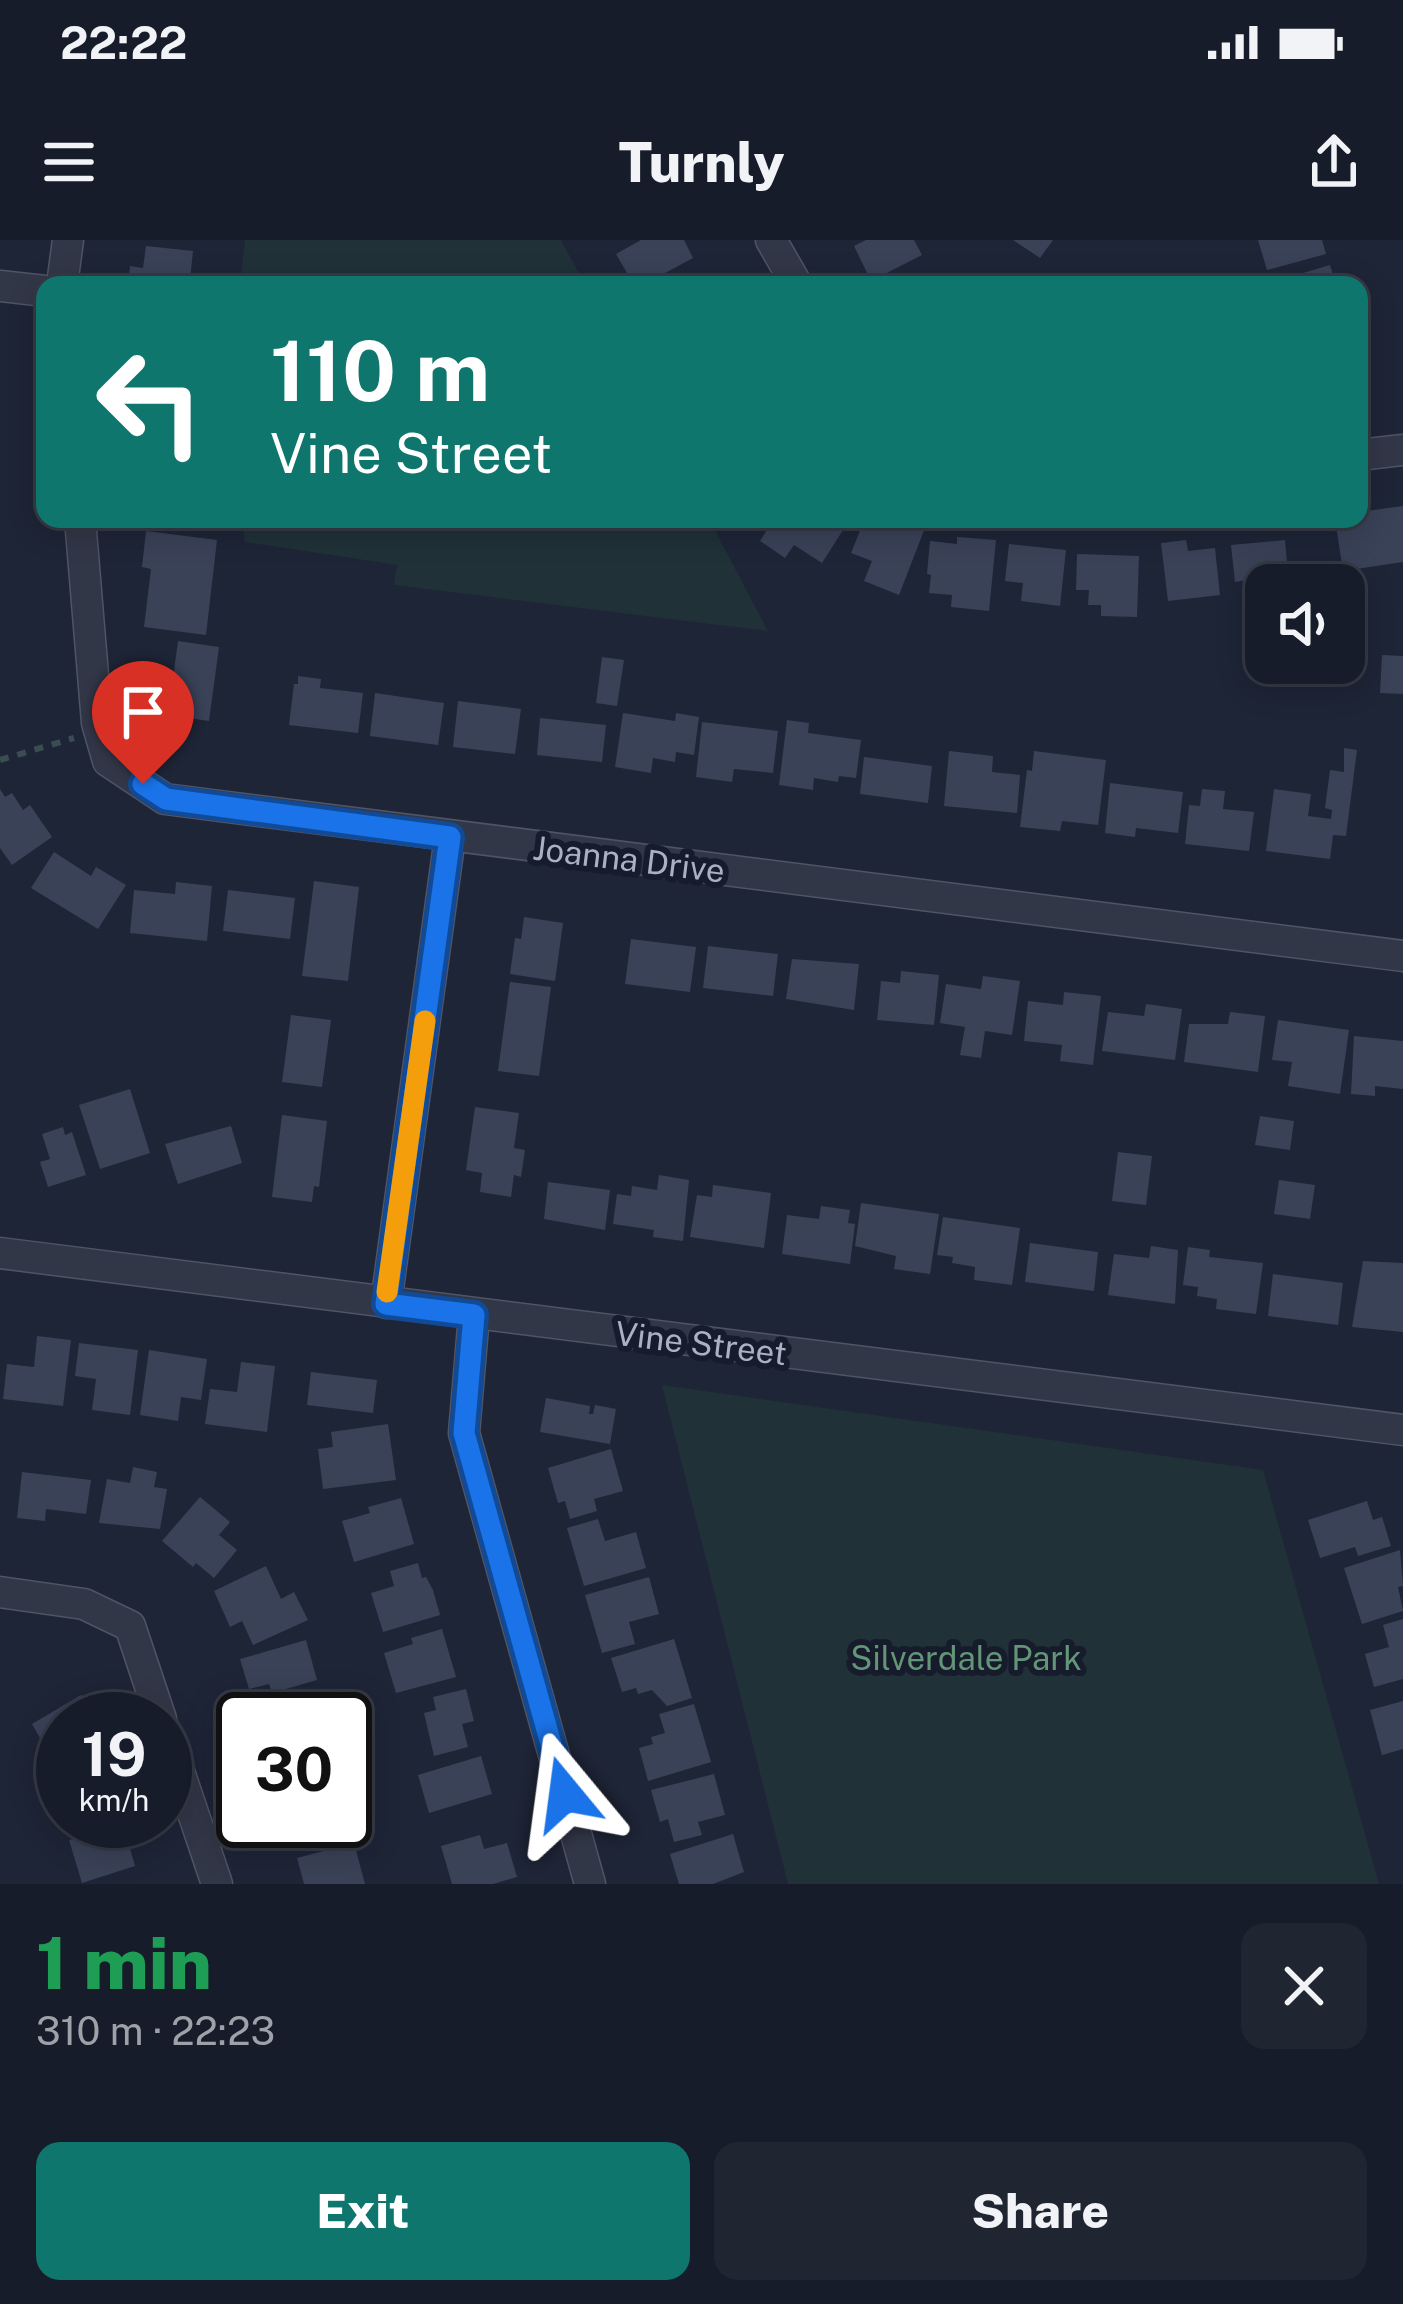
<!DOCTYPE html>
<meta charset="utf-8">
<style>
:root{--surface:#161c29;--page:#1f2531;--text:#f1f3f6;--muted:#9ea1a8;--line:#353a46;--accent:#0f766e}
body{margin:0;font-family:"Public Sans",sans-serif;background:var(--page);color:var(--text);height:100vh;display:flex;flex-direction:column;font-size:45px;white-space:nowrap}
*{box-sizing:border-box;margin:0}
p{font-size:39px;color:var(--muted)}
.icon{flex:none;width:66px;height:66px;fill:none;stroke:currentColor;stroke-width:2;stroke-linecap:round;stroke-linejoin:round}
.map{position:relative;height:1644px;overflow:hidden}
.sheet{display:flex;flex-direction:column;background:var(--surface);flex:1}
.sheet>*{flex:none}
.guide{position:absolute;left:36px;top:36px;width:1332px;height:252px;border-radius:24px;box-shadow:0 6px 30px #0003,0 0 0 3px var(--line);background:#0f766e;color:#fff;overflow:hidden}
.controls{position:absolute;left:1245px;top:324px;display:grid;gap:24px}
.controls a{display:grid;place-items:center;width:120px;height:120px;border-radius:24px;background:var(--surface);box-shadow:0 6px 30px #0003,0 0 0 3px var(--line);font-size:60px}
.speed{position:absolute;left:36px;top:1452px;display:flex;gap:24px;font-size:60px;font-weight:700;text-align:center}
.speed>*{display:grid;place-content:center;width:156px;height:156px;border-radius:50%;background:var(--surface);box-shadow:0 6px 30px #0003,0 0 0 3px var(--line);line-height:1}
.speed small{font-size:30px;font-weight:400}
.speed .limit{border:6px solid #111;border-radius:18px;background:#fff;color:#111}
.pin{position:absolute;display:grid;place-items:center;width:102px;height:102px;color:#fff;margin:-123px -51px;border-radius:50% 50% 50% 0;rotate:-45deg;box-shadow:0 0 12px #0007}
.pin .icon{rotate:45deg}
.me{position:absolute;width:132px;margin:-66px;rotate:344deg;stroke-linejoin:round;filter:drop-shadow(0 0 9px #0008)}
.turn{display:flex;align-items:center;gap:42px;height:252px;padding:0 36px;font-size:54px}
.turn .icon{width:156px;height:156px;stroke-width:2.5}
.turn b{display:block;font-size:84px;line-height:102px}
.round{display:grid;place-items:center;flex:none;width:126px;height:126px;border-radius:24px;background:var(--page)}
.head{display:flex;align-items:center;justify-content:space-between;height:204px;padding:0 36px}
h1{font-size:72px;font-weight:800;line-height:90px;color:#1e9e55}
.primary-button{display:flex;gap:24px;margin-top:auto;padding:24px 36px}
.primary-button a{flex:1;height:138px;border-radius:24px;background:var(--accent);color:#fff;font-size:48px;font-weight:800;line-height:138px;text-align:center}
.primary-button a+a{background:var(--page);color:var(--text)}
.status{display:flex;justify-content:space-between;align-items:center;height:84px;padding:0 60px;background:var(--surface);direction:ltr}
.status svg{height:33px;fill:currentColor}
header{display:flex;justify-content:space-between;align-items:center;height:156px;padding:0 36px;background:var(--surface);font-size:54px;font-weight:800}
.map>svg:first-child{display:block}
</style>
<div class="status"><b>22:22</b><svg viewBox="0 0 49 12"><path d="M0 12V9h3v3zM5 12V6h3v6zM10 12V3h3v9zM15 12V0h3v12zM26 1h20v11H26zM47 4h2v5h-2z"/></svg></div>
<header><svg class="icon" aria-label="menu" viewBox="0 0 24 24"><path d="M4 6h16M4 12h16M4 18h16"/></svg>Turnly<svg class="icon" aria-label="share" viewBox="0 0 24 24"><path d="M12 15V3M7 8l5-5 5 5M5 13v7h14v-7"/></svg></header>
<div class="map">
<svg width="1403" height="1644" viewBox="0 0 1403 1644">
<rect width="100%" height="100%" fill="#1e2537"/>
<g fill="#203138">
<polygon points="245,0 561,0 585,45 240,45"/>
<polygon points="242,279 709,279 768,391 394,345 397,325 245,302"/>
<polygon points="662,1145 1263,1230 1379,1644 788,1644"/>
</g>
<g fill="#3a4258">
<polygon points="641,0 684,0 693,18 643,45 634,45 616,14"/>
<polygon points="866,0 914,0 922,15 871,41 854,6"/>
<polygon points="1013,0 1053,0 1040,18"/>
<polygon points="1258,0 1322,0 1326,14 1267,30"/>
<polygon points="146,6 193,11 190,40 209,45 128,45 130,26 143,28"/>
<polygon points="1330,25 1336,45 1296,45 1293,36"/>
<polygon points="1403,266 1403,322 1343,331 1335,279 1359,279 1359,272"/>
<polygon points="136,279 199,279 198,289 186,288 185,291 136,286"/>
<polygon points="774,279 850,279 822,323 794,305 785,318 760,301"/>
<polygon points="888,279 901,279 925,288 899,355 864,341 872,321 851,313 864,281 884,289"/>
<polygon points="146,291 217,300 206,395 144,387 151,329 142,327"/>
<polygon points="957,297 996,300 989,371 951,367 952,355 929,353 931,335 927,334 930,301 957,304"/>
<polygon points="1186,300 1188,311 1215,308 1220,355 1168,361 1161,303"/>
<polygon points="1285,300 1289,345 1266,345 1266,368 1249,370 1246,340 1235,342 1231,305"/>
<polygon points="1009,304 1066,310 1060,366 1021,361 1023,343 1005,341"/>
<polygon points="1077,314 1139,316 1137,377 1101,376 1101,365 1088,365 1089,350 1076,350"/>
<polygon points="178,401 219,407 209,481 168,475"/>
<polygon points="1382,415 1403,416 1403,454 1380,453"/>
<polygon points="602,417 624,420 617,466 596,463"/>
<polygon points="298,436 321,439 320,448 363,453 358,493 289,485 294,444 298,444"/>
<polygon points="375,453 444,463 438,505 370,496"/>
<polygon points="458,461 521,469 515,514 453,507"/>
<polygon points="623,473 675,481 676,473 699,477 694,515 676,512 675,522 653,518 651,533 615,527"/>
<polygon points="540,478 606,485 602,522 537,515"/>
<polygon points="787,480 809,483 808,493 861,500 856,538 839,536 838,542 814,538 813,550 779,545"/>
<polygon points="702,482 778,491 773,533 734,529 732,542 696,537"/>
<polygon points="1344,508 1357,510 1346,596 1333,595 1330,619 1266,611 1274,549 1311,554 1308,576 1331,579 1332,570 1325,568 1330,530 1344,532"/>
<polygon points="949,511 993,516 992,532 1020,535 1017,573 944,566"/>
<polygon points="1034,511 1106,520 1098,585 1062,581 1060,591 1020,587 1027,530 1032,531"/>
<polygon points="864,517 932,526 928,563 860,554"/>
<polygon points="1110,543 1183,552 1178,593 1136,588 1135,597 1105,593"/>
<polygon points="0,549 5,557 12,553 23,570 30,565 52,597 12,625 0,608"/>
<polygon points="1202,549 1225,551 1223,569 1254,572 1249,611 1185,604 1189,565 1200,566"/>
<polygon points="54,612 91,636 96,627 126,645 98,689 31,648"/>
<polygon points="314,641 359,647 348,741 302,736"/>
<polygon points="176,642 212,646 207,701 130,693 134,650 175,654"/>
<polygon points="228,650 295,658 290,699 223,691"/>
<polygon points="524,677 563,683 555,741 510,734 515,698 521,699"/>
<polygon points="631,699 696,707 690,752 625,744"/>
<polygon points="708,706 778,714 773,756 703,748"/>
<polygon points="792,719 859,724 854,770 786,759"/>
<polygon points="901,731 939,735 934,785 877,780 881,741 900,743"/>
<polygon points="983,736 1020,741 1012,795 985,791 981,818 960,815 965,787 940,783 946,744 981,749"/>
<polygon points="510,742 551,747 539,836 498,831"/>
<polygon points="1064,752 1101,756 1093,825 1060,821 1062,805 1024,801 1028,761 1063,765"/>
<polygon points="1146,764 1182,769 1175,820 1102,811 1108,772 1144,776"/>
<polygon points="1230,772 1265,776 1258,832 1184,822 1189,784 1228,784"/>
<polygon points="291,775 331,780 322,847 282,842"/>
<polygon points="1278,780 1349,790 1340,854 1288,846 1292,822 1272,820"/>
<polygon points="1354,796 1403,801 1403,849 1375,846 1375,856 1351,854"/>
<polygon points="130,849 150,913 100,929 79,865"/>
<polygon points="475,867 519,873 514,908 525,910 521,937 514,935 511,957 480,952 482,933 466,930"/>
<polygon points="282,875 327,881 319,947 314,946 312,962 272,957"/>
<polygon points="1260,876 1294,881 1290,910 1255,905"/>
<polygon points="231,886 242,923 178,944 165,904"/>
<polygon points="63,887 65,895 72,892 86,935 48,947 40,922 50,919 42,894"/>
<polygon points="1118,912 1152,916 1146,965 1112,961"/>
<polygon points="659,935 689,940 683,1001 653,997 654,990 613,984 617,954 631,956 632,946 657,950"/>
<polygon points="1279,940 1315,945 1310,979 1274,974"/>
<polygon points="548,942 610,950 605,990 544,979"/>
<polygon points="713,945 771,953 764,1008 690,997 697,955 712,957"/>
<polygon points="861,963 939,974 930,1034 894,1029 896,1016 855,1006"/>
<polygon points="821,966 850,970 848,983 855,984 850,1024 782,1014 787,975 819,979"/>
<polygon points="943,977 1020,988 1012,1045 974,1040 975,1027 952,1023 953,1017 937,1015"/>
<polygon points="1030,1003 1098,1012 1094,1051 1025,1042"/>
<polygon points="1151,1006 1178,1010 1175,1064 1108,1055 1114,1014 1149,1018"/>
<polygon points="1188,1007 1210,1010 1209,1017 1263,1023 1256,1074 1216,1069 1217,1059 1197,1056 1198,1047 1183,1045"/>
<polygon points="1363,1021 1403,1023 1403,1092 1352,1087"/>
<polygon points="1273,1034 1343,1043 1338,1085 1268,1076"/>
<polygon points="37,1096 71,1100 63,1166 3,1159 7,1124 34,1127"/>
<polygon points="79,1103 138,1110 130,1175 92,1170 96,1139 75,1136"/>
<polygon points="149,1110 207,1119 201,1160 181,1157 178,1181 140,1175"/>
<polygon points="241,1122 275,1126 267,1192 205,1184 210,1149 237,1152"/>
<polygon points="311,1132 377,1140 373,1173 307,1165"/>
<polygon points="546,1158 590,1166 589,1174 593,1174 595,1165 616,1169 610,1204 540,1192"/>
<polygon points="388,1184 396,1240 323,1249 318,1209 333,1207 331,1192"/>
<polygon points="611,1209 623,1251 594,1259 597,1271 570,1279 565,1261 558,1263 548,1228"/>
<polygon points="133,1227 157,1232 154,1247 167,1249 160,1289 99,1283 107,1239 130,1243"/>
<polygon points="22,1232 91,1240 86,1274 46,1269 45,1281 17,1278"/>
<polygon points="200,1257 230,1282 219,1295 237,1310 214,1338 196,1323 193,1327 162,1301"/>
<polygon points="401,1258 414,1304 354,1322 342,1281 370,1273 368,1267"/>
<polygon points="1367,1261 1373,1280 1382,1277 1391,1306 1358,1316 1355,1307 1320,1318 1308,1280"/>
<polygon points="598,1279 605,1301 636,1292 646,1328 584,1346 567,1288"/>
<polygon points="1400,1310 1403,1346 1398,1347 1403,1371 1362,1384 1344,1328"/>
<polygon points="418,1323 422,1338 426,1337 433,1350 440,1375 383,1392 371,1353 394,1346 390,1331"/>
<polygon points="266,1326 281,1359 294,1352 308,1380 253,1405 242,1381 230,1387 214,1351"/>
<polygon points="649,1337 659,1374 629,1382 635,1404 602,1413 585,1355"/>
<polygon points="1403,1379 1403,1439 1374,1447 1365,1414 1389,1407 1383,1385"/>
<polygon points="442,1389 456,1437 396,1453 384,1413 413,1404 411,1398"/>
<polygon points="674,1399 692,1458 667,1466 652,1450 638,1454 636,1448 622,1452 611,1418"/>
<polygon points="306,1400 317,1440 272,1453 269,1444 249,1449 240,1419"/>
<polygon points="466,1449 474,1481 462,1484 468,1507 434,1516 424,1473 436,1470 433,1457"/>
<polygon points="81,1455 95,1479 63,1479 63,1512 52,1519 32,1484"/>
<polygon points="1403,1461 1403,1509 1382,1515 1370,1470"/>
<polygon points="694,1464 711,1522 648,1541 639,1508 653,1504 651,1497 665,1493 659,1474"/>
<polygon points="481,1516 492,1554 429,1573 418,1535"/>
<polygon points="714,1534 725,1575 698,1582 702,1595 674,1602 668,1579 660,1582 651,1550"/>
<polygon points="354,1568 362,1593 324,1604 318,1584 293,1592 290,1581 345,1581 345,1570"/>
<polygon points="123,1584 135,1626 82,1643 69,1600"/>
<polygon points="733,1594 744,1632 713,1644 679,1644 670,1614"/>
<polygon points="480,1595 484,1609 507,1603 517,1637 493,1644 452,1644 441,1606"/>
<polygon points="354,1603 365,1644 304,1644 297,1618"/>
</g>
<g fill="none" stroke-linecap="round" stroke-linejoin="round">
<g stroke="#4f5466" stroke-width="33">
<g id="minor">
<polyline points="771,0 797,45"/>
<polyline points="62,45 68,0"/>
<polyline points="0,46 45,51"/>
<polyline points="1359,215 1403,210"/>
<polyline points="80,279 97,483 108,521 165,559 1403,716"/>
<polyline points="0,1013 1403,1190"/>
<polyline points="386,1063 450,597"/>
<polyline points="474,1075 464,1193 590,1644"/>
<polyline points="0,1352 84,1364 130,1386 161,1479"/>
<polyline points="165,1490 217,1644"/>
</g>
</g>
<polyline stroke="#3b4d53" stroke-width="6" stroke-dasharray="9 9" stroke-linecap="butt" points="0,520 74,498"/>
<use href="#minor" stroke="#323748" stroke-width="30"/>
</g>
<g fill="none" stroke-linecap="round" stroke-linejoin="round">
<g stroke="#114b97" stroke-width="30">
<polyline id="route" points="143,544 166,559 450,597 386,1064 474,1075 464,1193 565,1554"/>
</g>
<use href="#route" stroke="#1a73e8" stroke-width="21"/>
<polyline stroke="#f59e0b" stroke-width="21" points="387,1052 425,781"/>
</g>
<g text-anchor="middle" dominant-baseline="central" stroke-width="12" stroke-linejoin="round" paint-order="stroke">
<g font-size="33" fill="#abb1c5" stroke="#171c2c">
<text transform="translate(629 619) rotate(7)">Joanna Drive</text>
<text transform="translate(701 1103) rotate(7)">Vine Street</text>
</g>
<g font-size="33" fill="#629677" stroke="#171c2c">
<text x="966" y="1418">Silverdale Park</text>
</g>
</g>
</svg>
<div class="controls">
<a><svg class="icon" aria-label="sound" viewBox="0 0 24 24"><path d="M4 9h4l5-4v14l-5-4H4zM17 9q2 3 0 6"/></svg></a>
</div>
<div class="speed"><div>19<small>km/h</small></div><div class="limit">30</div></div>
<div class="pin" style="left:143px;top:544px;background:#d93025"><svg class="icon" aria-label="arrive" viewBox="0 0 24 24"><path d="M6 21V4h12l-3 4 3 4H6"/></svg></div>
<svg class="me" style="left:565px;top:1554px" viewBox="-20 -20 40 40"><path d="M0-17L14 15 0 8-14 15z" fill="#1a73e8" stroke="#fff" stroke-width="4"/></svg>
<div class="guide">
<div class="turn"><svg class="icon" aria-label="left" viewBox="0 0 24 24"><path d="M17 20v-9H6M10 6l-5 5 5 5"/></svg><div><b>110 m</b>Vine Street</div></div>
</div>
</div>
<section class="sheet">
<div class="head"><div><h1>1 min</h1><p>310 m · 22:23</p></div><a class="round"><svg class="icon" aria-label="close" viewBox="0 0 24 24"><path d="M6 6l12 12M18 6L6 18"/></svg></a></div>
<div class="primary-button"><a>Exit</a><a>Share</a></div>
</section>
